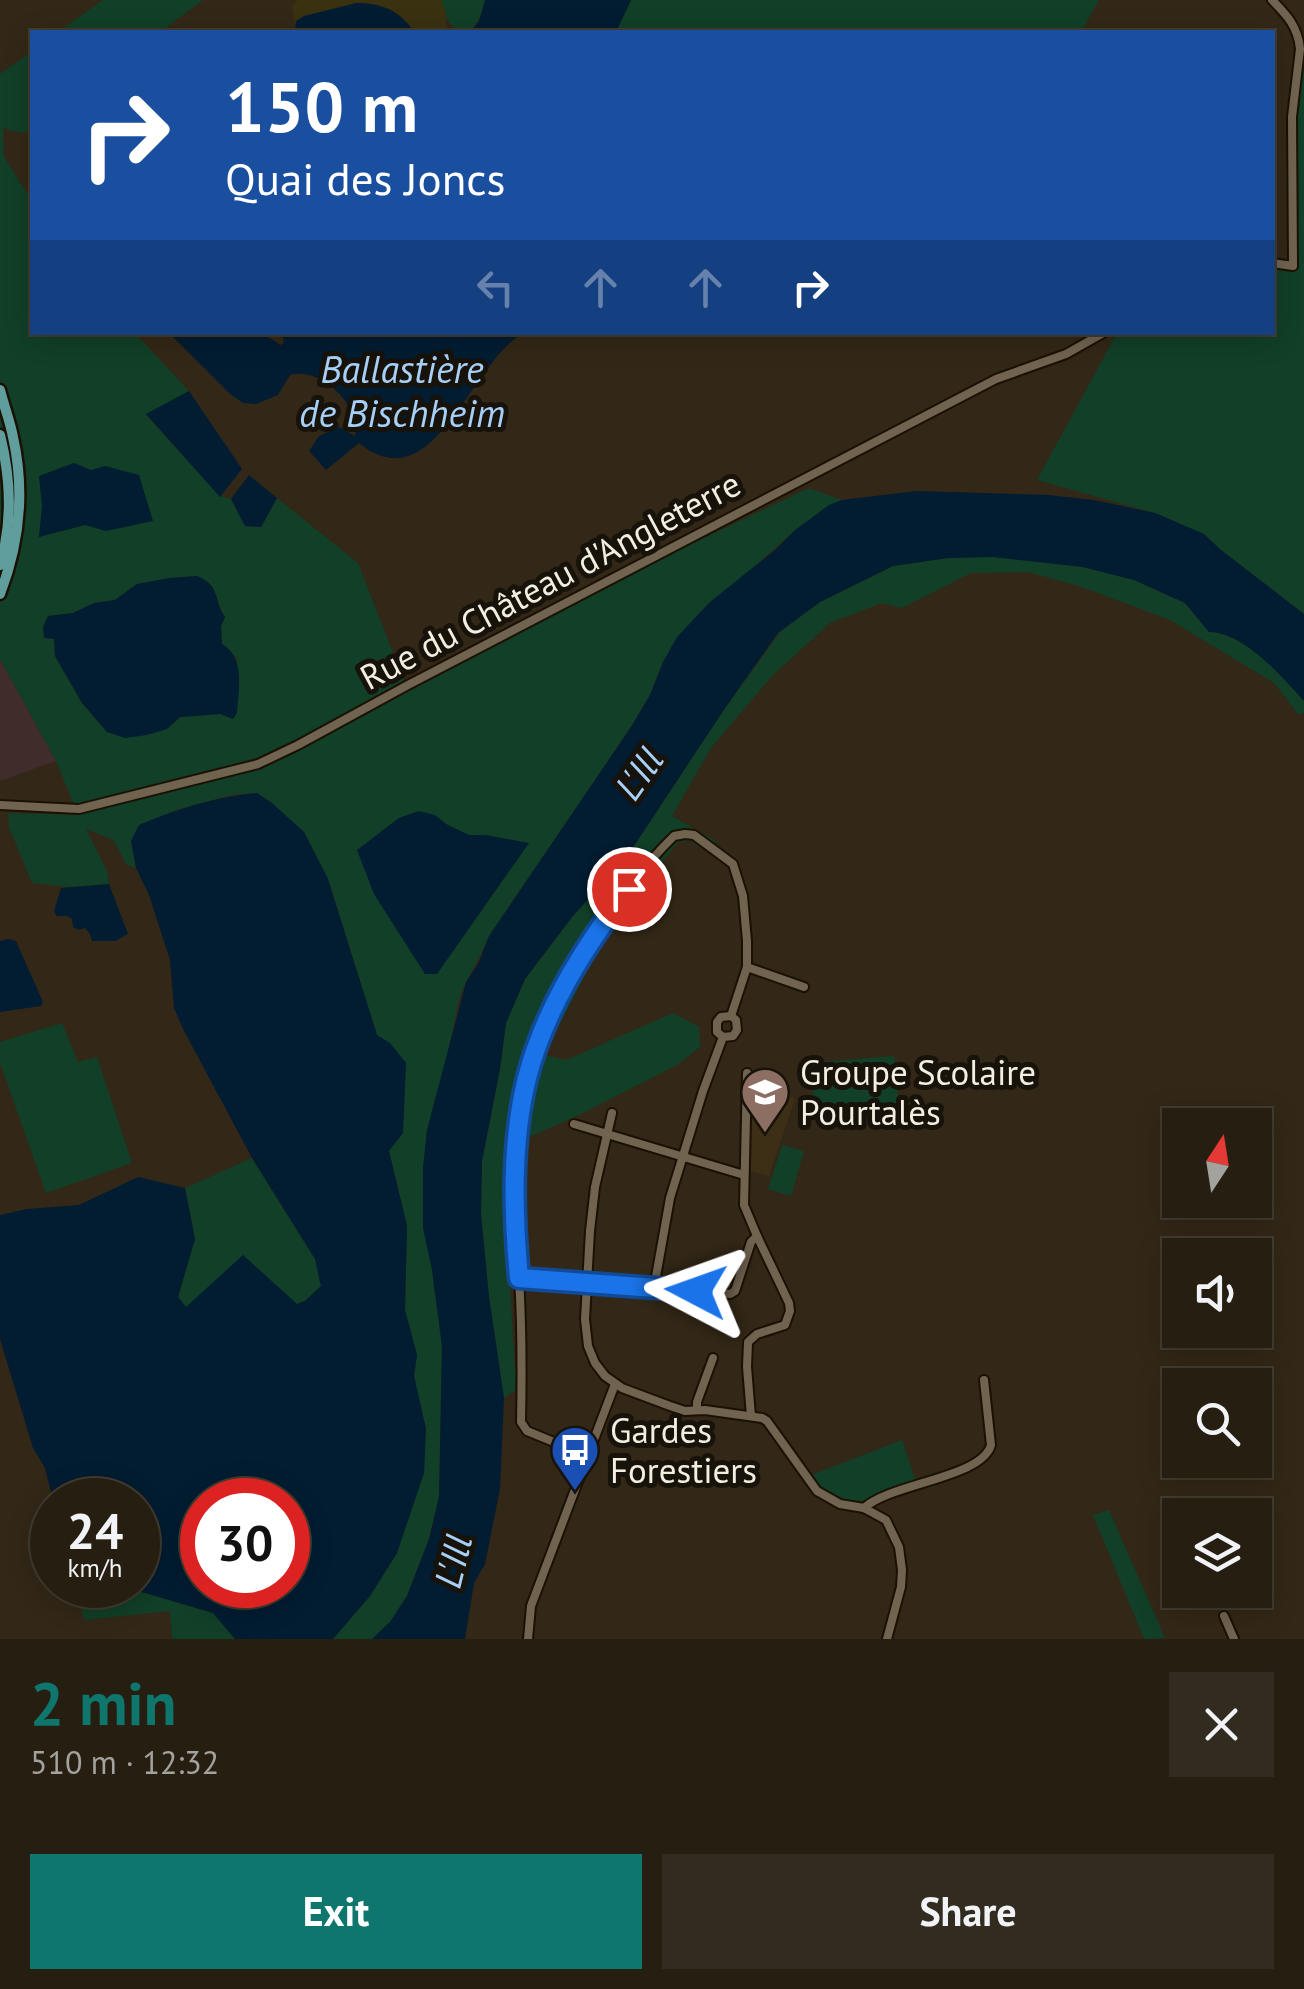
<!DOCTYPE html>
<meta charset="utf-8">
<style>
:root{--surface:#261e11;--page:#322b1f;--text:#f1f3f6;--muted:#a4a29f;--line:#423c31;--accent:#0f766e}
body{margin:0;font-family:"PT Sans",sans-serif;background:var(--page);color:var(--text);height:100vh;display:flex;flex-direction:column;font-size:38px;white-space:nowrap}
*{box-sizing:border-box;margin:0}
p{font-size:32px;color:var(--muted)}
.icon{flex:none;width:55px;height:55px;fill:none;stroke:currentColor;stroke-width:2;stroke-linecap:round;stroke-linejoin:round}
.map{position:relative;height:1639px;overflow:hidden}
.panel{display:flex;flex-direction:column;background:var(--surface);flex:1}
.panel>*{flex:none}
.top-card{position:absolute;left:30px;top:30px;width:1245px;height:305px;border-radius:0px;box-shadow:0 5px 25px #0003,0 0 0 2px var(--line);background:#1a4fa0;color:#fff;overflow:hidden}
.needle{width:65px;rotate:12deg}
.fabs{position:absolute;left:1162px;top:1108px;display:grid;gap:20px}
.fabs a{display:grid;place-items:center;width:110px;height:110px;border-radius:0px;background:var(--surface);box-shadow:0 5px 25px #0003,0 0 0 2px var(--line);font-size:50px}
.speed{position:absolute;left:30px;top:1478px;display:flex;gap:20px;font-size:50px;font-weight:700;text-align:center}
.speed>*{display:grid;place-content:center;width:130px;height:130px;border-radius:50%;background:var(--surface);box-shadow:0 5px 25px #0003,0 0 0 2px var(--line);line-height:1}
.speed small{font-size:25px;font-weight:400}
.speed .limit{border:15px solid #d22;background:#fff;color:#111}
.pin{position:absolute;display:grid;place-items:center;width:85px;height:85px;color:#fff;margin:-42px;border:5px solid #fff;border-radius:50%;box-shadow:0 2px 10px #0007}
.me{position:absolute;width:110px;margin:-55px;rotate:274deg;stroke-linejoin:round;filter:drop-shadow(0 0 8px #0008)}
.turn{display:flex;align-items:center;gap:35px;height:210px;padding:0 30px;font-size:45px}
.turn .icon{width:130px;height:130px;stroke-width:2.5}
.turn b{display:block;font-size:70px;line-height:85px}
.lanes{display:flex;align-items:center;height:95px;padding:0 30px;background:#0003;justify-content:center;gap:50px;direction:ltr}
.lanes .off{opacity:.35}
.round{display:grid;place-items:center;flex:none;width:105px;height:105px;border-radius:0px;background:var(--page)}
.head{display:flex;align-items:center;justify-content:space-between;height:170px;padding:0 30px}
h1{font-size:60px;font-weight:700;line-height:75px;color:var(--accent)}
.action{display:flex;gap:20px;margin-top:auto;padding:20px 30px}
.action a{flex:1;height:115px;border-radius:0px;background:var(--accent);color:#fff;font-size:40px;font-weight:700;line-height:115px;text-align:center}
.action a+a{background:var(--page);color:var(--text)}
.map>svg:first-child{display:block}
</style>
<div class="map">
<svg width="1304" height="1639" viewBox="0 0 1304 1639">
<rect width="100%" height="100%" fill="#332817"/>
<polygon fill="#3d2e16" points="747,1083 795,1099 769,1176 746,1170"/>
<polygon fill="#402c2b" points="0,659 56,761 0,781"/>
<g fill="#113f27" fill-rule="evenodd">
<polygon points="103,0 203,0 160,32 58,32"/>
<path d="M441,0H485C483,14 478,22 470,32H457L446,18Z"/>
<polygon points="631,0 1099,0 1081,32 616,32"/>
<path d="M32,51V130L21,133L3,128L4,157L32,201V332L135,333L189,391L146,415L220,496L231,499L245,526L261,527L277,498L358,563L404,681L809,488L842,500L829,506L794,531L744,576L663,662L650,695L631,727L489,936C482,952 475,965 467,980C457,999 454,1022 451,1043L432,1270L442,1346L439,1497L429,1539L407,1596L390,1622L372,1639H333L370,1596L397,1553L426,1429L414,1376L417,1355L405,1310L407,1226L389,1151L390,1044L377,1035L328,879L304,832L257,793L232,795L176,810L131,841L136,868L127,865L113,840L86,829L107,871L109,884L70,887L32,883L9,827L8,813L78,815L56,761L0,659V74ZM197,576C221,586 213,599 225,617L221,626L222,644L237,658V713L180,717L175,723L107,732L82,703L55,656L54,639L48,616L73,613L94,603L115,600L137,584L170,578ZM435,815L446,824L469,836L485,835L528,843L357,851L399,818Z"/>
<polygon points="1304,56 1304,614 1221,550 1204,534 1155,513 1037,480 1117,333 1272,332 1273,268 1292,269 1286,177"/>
<path d="M993,557L1083,567L1134,580L1185,603L1209,632C1242,631 1283,677 1304,701V713L1299,715L1274,683L1170,620L1082,587L1028,572L971,573L902,608L882,603L830,623L773,675L711,748L672,816L716,841L709,853L691,841L678,842L608,930L544,1055L566,1060L673,1013L699,1027L700,1047L677,1065L579,1115L527,1138L508,1163L510,1286L516,1390L504,1398L489,1297L481,1214L482,1161L500,1069L506,1023L525,979L572,917L628,855L723,711L781,631L820,602L893,566L948,558Z"/>
<polygon points="62,1023 78,1062 97,1057 132,1163 46,1193 0,1063 0,1042"/>
<polygon points="894,1056 899,1105 815,1112 810,1063"/>
<polygon points="782,1145 804,1151 791,1196 768,1189"/>
<polygon points="252,1158 315,1259 321,1286 305,1301 297,1304 186,1307 178,1298 195,1239 185,1188"/>
<path d="M902,1440L916,1482C883,1491 871,1511 836,1496C823,1490 819,1486 811,1475Z"/>
<polygon points="1109,1510 1165,1638 1144,1639 1093,1515"/>
<polygon points="75,1585 118,1585 213,1613 235,1639 172,1639 170,1611 84,1620"/>
</g>
<path fill="#3a3111" d="M298,0H441L446,13V32H414C385,0 345,7 304,16L295,29L292,6Z"/>
<g fill="#021c31" fill-rule="evenodd">
<polygon points="485,0 631,0 616,32 470,32 479,21"/>
<path d="M356,3C381,3 400,10 414,32H291L295,29L296,21L304,16Z"/>
<path d="M169,333C198,332 259,324 280,345L283,344L284,339L278,333H524C471,359 435,505 359,443L326,470L309,451L319,436L339,427L355,436L356,431C353,423 351,414 348,406C338,387 312,369 290,375L278,395L256,404L243,403L230,394Z"/>
<polygon points="189,391 242,469 220,497 146,414"/>
<polygon points="74,463 91,470 105,466 139,475 153,521 106,531 85,525 39,537 42,506 39,476"/>
<polygon points="249,475 277,498 261,527 245,526 231,499"/>
<path d="M916,491L1048,495L1094,500L1155,513L1204,534L1221,550L1304,614V701C1283,677 1242,631 1209,632L1185,603L1134,580L1083,567L993,557L948,558L893,566L820,602L778,633L723,711L628,855L572,917L525,979L506,1023L500,1069L482,1161L481,1214L489,1297L504,1398L500,1489L485,1564L474,1583L465,1639H372L390,1622L407,1596L429,1539L439,1497L442,1346L432,1270L423,1228V1167L427,1130L466,982L478,964L489,936L631,727L650,695L663,662L677,637L710,602L775,550L794,531L829,505L842,500Z"/>
<path d="M197,576C221,586 213,599 225,617L221,626L222,644C245,657 239,689 237,713L233,719L220,714L180,717L167,729L147,735L125,738L107,732L82,703L70,682L55,656L54,639L44,638L43,627L48,616L73,613L94,603L115,600L137,584L170,578Z"/>
<path d="M257,793L272,803L304,832L328,879L377,1035L390,1043L406,1063L403,1133L389,1151L407,1226L405,1310L417,1355L414,1376L426,1429L424,1473L397,1553L370,1596L333,1639H235L213,1613L118,1585H138V1500H53L45,1468L33,1448L0,1339V1215L27,1209L79,1205L138,1177L185,1188L195,1239L178,1297L186,1307L243,1255L297,1304L305,1301L321,1286L315,1259L252,1158L183,1029L174,1008L170,960L149,895L136,868L131,841L139,825C177,809 215,797 257,793ZM202,1500H288V1585H202Z"/>
<polygon points="419,811 435,815 446,824 469,835 485,835 529,843 437,974 425,974 374,894 357,850 399,818"/>
<polygon points="109,884 128,934 115,941 92,941 90,934 85,928 78,930 73,927 72,919 67,916 57,916 54,911 61,888"/>
<polygon points="9,939 16,941 43,1002 41,1006 0,1012 0,941"/>
</g>
<g fill="none" stroke-linecap="round" stroke-linejoin="round">
<g stroke="#1b1102" stroke-width="12">
<g id="minor">
<path d="M1272,0C1287,15 1298,27 1300,49L1292,117L1293,266L1272,263"/>
<polyline points="0,805 79,809 258,764 298,745 408,685 996,379 1066,354 1105,332"/>
<polyline points="747,967 804,987"/>
<polyline points="747,1073 744,1205 757,1236 789,1303 790,1311 785,1325 757,1334 748,1342 747,1367 751,1416"/>
<polyline points="612,1113 595,1187 590,1231 585,1319 588,1346 595,1363 605,1376 622,1388 670,1406 685,1411 705,1410 762,1418 767,1421 817,1491 840,1504 864,1508 886,1520 899,1547 902,1570 901,1587 887,1639"/>
<polyline points="574,1124 744,1175"/>
<polyline points="519,1278 730,1294 735,1291 751,1242 757,1236"/>
<polyline points="654,1288 670,1198 703,1091 723,1037 717,1032 717,1022 721,1017 731,1016 736,1020 737,1030 733,1036 723,1037"/>
<polyline points="697,1410 697,1402 713,1358"/>
<path d="M588,1456L527,1431L521,1422C522,1374 522,1326 519,1278C514,1212 512,1146 526,1081C538,1029 566,982 594,938C618,902 643,866 674,836L685,834L694,835L733,864L743,896L747,941V967L731,1016"/>
<path d="M864,1508C891,1483 982,1478 991,1445L984,1380"/>
<polyline points="1224,1616 1234,1639"/>
<polyline points="528,1639 531,1606 615,1384"/>
</g>
</g>
<g stroke="#1b1102" stroke-width="15">
<g id="major">
<path d="M0,390C4,406 10,421 13,437C25,491 20,542 0,594"/>
<path d="M0,435C11,479 13,522 0,565"/>
</g>
</g>
<use href="#minor" stroke="#706350" stroke-width="8"/>
<use href="#major" stroke="#609d9d" stroke-width="10"/>
</g>
<g fill="none" stroke-linecap="round" stroke-linejoin="round">
<g stroke="#114b97" stroke-width="25">
<path id="route" d="M629,889C585,945 545,1008 527,1078C511,1142 513,1213 519,1278L696,1291"/>
</g>
<use href="#route" stroke="#1a73e8" stroke-width="18"/>
</g>
<defs>
<g id="school-pin" transform="scale(2.5)"><path d="M0 17L-7.5 6A9.5 9.5 0 1 1 7.5 6Z" fill="#8d6e63" stroke="#17120a"/><path d="M0-5L7-2L0 1L-7-2ZM-4 1L0 2.5L4 1V4Q0 6-4 4Z" fill="#fff"/></g>
<g id="bus-pin" transform="scale(2.5)"><path d="M0 17L-7.5 6A9.5 9.5 0 1 1 7.5 6Z" fill="#1a4fb4" stroke="#17120a"/><path d="M-5-6H5V4H4V6H2V4H-2V6H-4V4H-5ZM-3.5-4V0h7V-4ZM-3.5 1.2v1.5H-2V1.2ZM2 1.2v1.5H3.5V1.2Z" fill="#fff"/></g>
</defs>
<g fill-rule="evenodd">
<use href="#school-pin" x="765" y="1092"/>
<use href="#bus-pin" x="575" y="1450"/>
</g>
<g text-anchor="middle" dominant-baseline="central" stroke-width="10" stroke-linejoin="round" paint-order="stroke">
<g font-size="35" fill="#f4ede2" stroke="#17120a">
<text transform="translate(550 580) rotate(-28)">Rue du Château d'Angleterre</text>
</g>
<g font-size="35" fill="#f4ede2" stroke="#17120a" text-anchor="start">
<text x="800" y="1072">Groupe Scolaire<tspan x="800" dy="40">Pourtalès</tspan></text>
<text x="610" y="1430">Gardes<tspan x="610" dy="40">Forestiers</tspan></text>
</g>
<g font-size="38" font-style="italic" fill="#a6d0f7" stroke="#17120a">
<text x="402" y="368">Ballastière<tspan x="402" dy="44">de Bischheim</tspan></text>
<text transform="translate(638 773) rotate(-55)">L'Ill</text>
<text transform="translate(452 1561) rotate(-76)">L'Ill</text>
</g>
</g>
</svg>
<div class="fabs">
<a><svg class="needle" viewBox="-14 -14 28 28"><path d="M0-13l5 13h-10z" fill="#e53935"/><path d="M0 13l5-13h-10z" fill="#a4a29f"/></svg></a>
<a><svg class="icon" aria-label="sound" viewBox="0 0 24 24"><path d="M4 9h4l5-4v14l-5-4H4zM17 9q2 3 0 6"/></svg></a>
<a><svg class="icon" aria-label="search" viewBox="0 0 24 24"><circle cx="10" cy="10" r="6"/><path d="M15 15l6 6"/></svg></a>
<a><svg class="icon" aria-label="layers" viewBox="0 0 24 24"><path d="M12 4l9 5-9 5-9-5zM3 14l9 5 9-5"/></svg></a>
</div>
<div class="speed"><div>24<small>km/h</small></div><div class="limit">30</div></div>
<div class="pin" style="left:629px;top:889px;background:#d93025"><svg class="icon" aria-label="arrive" viewBox="0 0 24 24"><path d="M6 21V4h12l-3 4 3 4H6"/></svg></div>
<svg class="me" style="left:696px;top:1291px" viewBox="-20 -20 40 40"><path d="M0-17L14 15 0 8-14 15z" fill="#1a73e8" stroke="#fff" stroke-width="4"/></svg>
<div class="top-card">
<div class="turn"><svg class="icon" aria-label="right" viewBox="0 0 24 24"><path d="M7 20v-9h11M14 6l5 5-5 5"/></svg><div><b>150 m</b>Quai des Joncs</div></div>
<div class="lanes"><svg class="icon off" aria-label="left" viewBox="0 0 24 24"><path d="M17 20v-9H6M10 6l-5 5 5 5"/></svg><svg class="icon off" aria-label="ahead" viewBox="0 0 24 24"><path d="M12 20V5M6 11l6-6 6 6"/></svg><svg class="icon off" aria-label="ahead" viewBox="0 0 24 24"><path d="M12 20V5M6 11l6-6 6 6"/></svg><svg class="icon" aria-label="right" viewBox="0 0 24 24"><path d="M7 20v-9h11M14 6l5 5-5 5"/></svg></div>
</div>
</div>
<section class="panel">
<div class="head"><div><h1>2 min</h1><p>510 m · 12:32</p></div><a class="round"><svg class="icon" aria-label="close" viewBox="0 0 24 24"><path d="M6 6l12 12M18 6L6 18"/></svg></a></div>
<div class="action"><a>Exit</a><a>Share</a></div>
</section>
